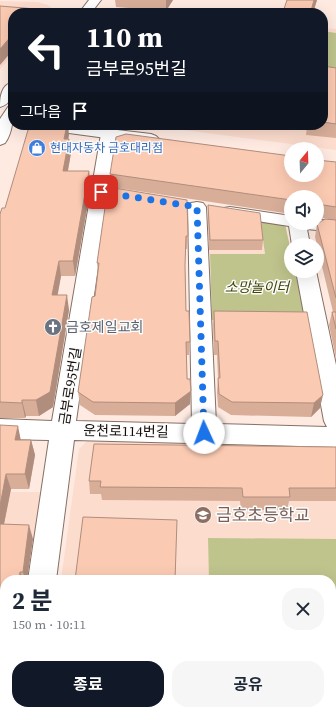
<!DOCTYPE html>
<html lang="ko">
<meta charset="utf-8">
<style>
:root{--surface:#fff;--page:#f6f6f7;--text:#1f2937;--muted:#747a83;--accent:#111827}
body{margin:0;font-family:"Source Serif 4","Noto Sans KR",serif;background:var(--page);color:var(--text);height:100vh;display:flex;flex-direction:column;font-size:15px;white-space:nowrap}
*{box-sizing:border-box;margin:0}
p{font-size:13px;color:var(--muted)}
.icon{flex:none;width:22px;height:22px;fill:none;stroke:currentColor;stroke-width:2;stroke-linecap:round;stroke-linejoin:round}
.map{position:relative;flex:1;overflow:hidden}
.side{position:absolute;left:0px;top:575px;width:336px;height:140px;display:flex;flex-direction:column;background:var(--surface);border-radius:16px 16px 0 0;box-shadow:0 4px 16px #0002}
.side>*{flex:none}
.top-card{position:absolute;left:8px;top:8px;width:320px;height:122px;border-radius:16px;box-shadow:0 4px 16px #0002;background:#111827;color:#fff;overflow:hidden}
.needle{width:26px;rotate:19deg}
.tools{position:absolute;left:284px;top:142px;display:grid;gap:8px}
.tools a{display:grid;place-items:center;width:40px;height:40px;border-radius:50%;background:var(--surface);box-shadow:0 4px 16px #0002;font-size:20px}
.pin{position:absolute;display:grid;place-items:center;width:34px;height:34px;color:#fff;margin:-17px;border-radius:8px;box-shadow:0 2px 6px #0006}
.me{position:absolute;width:44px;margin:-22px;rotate:358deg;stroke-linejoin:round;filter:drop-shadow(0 0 3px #0008)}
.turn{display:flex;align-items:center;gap:14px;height:84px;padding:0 12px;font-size:18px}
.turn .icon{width:52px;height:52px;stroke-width:2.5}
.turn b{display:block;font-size:28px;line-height:34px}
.then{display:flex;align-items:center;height:38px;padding:0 12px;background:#0003;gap:8px;font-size:15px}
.round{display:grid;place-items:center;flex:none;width:42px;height:42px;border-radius:16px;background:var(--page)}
.head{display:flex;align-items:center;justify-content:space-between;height:68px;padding:0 12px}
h1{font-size:24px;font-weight:700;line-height:30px}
.action{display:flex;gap:8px;margin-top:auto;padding:8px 12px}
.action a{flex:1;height:46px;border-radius:16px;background:var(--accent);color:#fff;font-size:16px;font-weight:700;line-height:46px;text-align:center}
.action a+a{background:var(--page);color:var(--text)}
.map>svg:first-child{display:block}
</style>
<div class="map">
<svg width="336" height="715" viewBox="0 0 336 715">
<rect width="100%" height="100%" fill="#feeae1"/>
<g fill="#fcdccd">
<polygon points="0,1 38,2 48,5 54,10 51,13 13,13 13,54 0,69"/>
<polygon points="323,28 336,29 336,150 146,125 323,125"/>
<polygon points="208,231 262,232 265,254 210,254"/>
<polygon points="88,440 336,445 336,715 42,715 43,710 331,710 331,580 61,580 79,449"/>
<polygon points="0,492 41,492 31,580 5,580 5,710 9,710 8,715 0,715"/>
</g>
<g fill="#bfc48d">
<polygon points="323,31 336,33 336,75 323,74"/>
<polygon points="260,220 285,224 291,251 291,271 295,271 306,322 212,320 210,254 265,254"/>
<polygon points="208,538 336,539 336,715 214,715 214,710 331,710 331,580 209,580"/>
</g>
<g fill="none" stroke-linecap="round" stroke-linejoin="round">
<g stroke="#867066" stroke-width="2">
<g id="minor">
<polygon points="109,129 114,131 117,134 76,421 192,424 188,207 191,203 197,202 203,203 206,207 216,424 327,427 324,421 296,271 316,271 336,365 336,447 74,440 56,580 28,580 49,440 0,439 0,419 52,421 101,134 104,131"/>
<polygon points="230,207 291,216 291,223 317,223 317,219 336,222 336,232 307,229 310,245 292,245 289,226 224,216 221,212 224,208"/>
<polygon points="8,710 40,710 39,715 7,715"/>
</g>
</g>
<g stroke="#867066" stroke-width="2">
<g id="tertiary">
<polygon points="89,0 101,0 91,13 79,13"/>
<path d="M13,82C13,93 12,104 0,107C0,97 1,85 13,82Z"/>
<path d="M13,106C13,118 13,132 5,143L0,145V119L8,107Z"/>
<polygon points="32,125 75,125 151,134 156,136 159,139 156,142 151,144 39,129 34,128"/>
</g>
</g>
<use href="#minor" fill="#fff" fill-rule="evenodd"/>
<use href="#tertiary" fill="#fff" fill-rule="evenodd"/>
</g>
<g fill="#d8ae99">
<polygon points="115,0 173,0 166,11 116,7"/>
<polygon points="317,0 313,13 283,13 284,9"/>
<polygon points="323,66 336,68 336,138 306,135 307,125 323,125"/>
<polygon points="226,125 266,125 264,130"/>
<polygon points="69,135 68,139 69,139 71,153 68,171 91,186 75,276 61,276 57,295 69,310 53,407 39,416 26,416 25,418 0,418 0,214"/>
<polygon points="336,162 336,358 329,325 332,312 333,312 315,237 317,224 329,219 317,217 317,197 291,197 291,214 111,187 110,174"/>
<polygon points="108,187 188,236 187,249 185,249 185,266 186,311 190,342 189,355 187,355 187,376 190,404 175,416 95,415 80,405 78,392 95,296 98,273 97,263"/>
<polygon points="208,205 263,240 262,250 209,250 208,215"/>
<polygon points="214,311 320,408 311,417 231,415 218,407 217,392 218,378 217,355 214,355 213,324"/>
<polygon points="0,425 21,440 31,440 35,455 29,489 11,489 4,524 33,539 27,580 5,580 5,693 2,715 0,715"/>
<polygon points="336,447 336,501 289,501 287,510 241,510 240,501 102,500 101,494 90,494 89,481"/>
</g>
<g fill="#b08d7d">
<polygon points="166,0 173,0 166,11"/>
<polygon points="314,0 317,0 313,13 310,13"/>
<polygon points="36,9 36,13 32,13"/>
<polygon points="13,34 13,50 0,65 0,49"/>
<polygon points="67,125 68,125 69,135 65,153 64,139"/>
<polygon points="69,139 71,153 65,186 63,171"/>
<polygon points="89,171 91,186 75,276 73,261"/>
<polygon points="59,261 61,276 55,310 52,295"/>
<polygon points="67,295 69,310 53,407 39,416 36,400"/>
<polygon points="191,391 190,404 175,416 175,403"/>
<polygon points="323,395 320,408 311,417 314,403"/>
<polygon points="22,400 26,416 25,418 22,403"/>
<polygon points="18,426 21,441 15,440"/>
<polygon points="31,440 35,455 29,489 25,474"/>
<polygon points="6,474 11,489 1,539 0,535 0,506"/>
<polygon points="29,525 33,539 27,580 25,580 23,572"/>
<polygon points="20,572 23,580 19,580"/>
<polygon points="5,667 5,680 3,677"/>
<polygon points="0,677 5,686 5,693 2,715 0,715"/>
</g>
<g fill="#fbcab2" stroke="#b08d7d">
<polygon points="287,0 314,0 311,11 284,9"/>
<polygon points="0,6 36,9 32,13 13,13 13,34 0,49"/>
<polygon points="323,66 336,68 336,124 323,122"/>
<polygon points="42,125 67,125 64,139 69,139 63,171 89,171 73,261 59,261 52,295 67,295 50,392 36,400 22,400 22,403 0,402 0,214 2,208 5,208 28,130"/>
<polygon points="126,134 291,156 291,175 317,175 317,160 336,162 336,207 317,204 317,197 291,197 291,200 110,174 116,137"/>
<polygon points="108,187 187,200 188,236 186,236 185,266 186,311 189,311 190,342 186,342 187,376 187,379 190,379 191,391 175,403 93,402 78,392 92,297 95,296 99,263 97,263"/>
<polygon points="208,205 260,213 263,240 210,240"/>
<polygon points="325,219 336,220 336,298 317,224"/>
<polygon points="214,311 307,312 323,395 314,403 232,402 219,394 218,378 220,378 218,341 215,341"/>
<polygon points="332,312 336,312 336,329"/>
<polygon points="0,425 18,426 15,440 31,440 25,474 6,474 0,506"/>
<polygon points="94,444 336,447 336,488 289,488 290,497 243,497 242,488 100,487 101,481 89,481"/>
<polygon points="83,517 177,520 175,580 75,580"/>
<polygon points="0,524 29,525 23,572 20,572 19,580 5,580 5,667 3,677 0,677 0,679"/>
</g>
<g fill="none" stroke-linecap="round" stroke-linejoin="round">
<polyline stroke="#1a73e8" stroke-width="7" stroke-dasharray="0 12.6" points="101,192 197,207 204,433"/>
</g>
<defs>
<g id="shop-disc" transform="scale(0.9)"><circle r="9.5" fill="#3f7fe0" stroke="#fcfcfc"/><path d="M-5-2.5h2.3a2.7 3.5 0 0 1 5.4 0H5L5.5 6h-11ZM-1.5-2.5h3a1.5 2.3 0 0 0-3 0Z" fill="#fff"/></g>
<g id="church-disc" transform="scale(0.9)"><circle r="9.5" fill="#6b7280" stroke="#fcfcfc"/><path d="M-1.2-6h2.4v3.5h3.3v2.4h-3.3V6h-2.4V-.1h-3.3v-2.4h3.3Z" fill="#fff"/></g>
<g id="school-disc" transform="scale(0.9)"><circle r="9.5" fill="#8d6e63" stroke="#fcfcfc"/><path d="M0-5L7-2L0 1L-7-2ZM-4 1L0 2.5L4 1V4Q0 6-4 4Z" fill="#fff"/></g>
</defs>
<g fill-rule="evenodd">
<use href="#shop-disc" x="37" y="148"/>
<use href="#church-disc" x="53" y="327"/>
<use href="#school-disc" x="203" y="515"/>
</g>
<g text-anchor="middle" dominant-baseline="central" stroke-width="3" stroke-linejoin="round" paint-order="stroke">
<g font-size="12" fill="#366cbe" stroke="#fcfcfc" text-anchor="start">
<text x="50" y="148">현대자동차 금호대리점</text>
</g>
<g font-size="14" font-style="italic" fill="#424501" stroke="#fcfcfc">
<text x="257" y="287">소망놀이터</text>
</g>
<g font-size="14" fill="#5b616d" stroke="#fcfcfc" text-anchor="start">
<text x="66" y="327">금호제일교회</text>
</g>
<g font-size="14" fill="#140c09" stroke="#fcfcfc">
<text transform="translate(70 386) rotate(-81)">금부로95번길</text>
<text transform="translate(126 431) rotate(1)">운천로114번길</text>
</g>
<g font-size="17" fill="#785e54" stroke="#fcfcfc" text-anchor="start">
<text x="216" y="515">금호초등학교</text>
</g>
</g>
</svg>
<div class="tools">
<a><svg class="needle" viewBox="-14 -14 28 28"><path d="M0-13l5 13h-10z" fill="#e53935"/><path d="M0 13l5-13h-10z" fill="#747a83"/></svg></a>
<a><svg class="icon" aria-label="sound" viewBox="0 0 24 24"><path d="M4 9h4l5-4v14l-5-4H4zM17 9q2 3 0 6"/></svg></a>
<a><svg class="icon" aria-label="layers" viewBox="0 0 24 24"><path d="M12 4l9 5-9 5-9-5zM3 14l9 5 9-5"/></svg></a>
</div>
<div class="pin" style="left:101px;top:192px;background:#d93025"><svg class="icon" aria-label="arrive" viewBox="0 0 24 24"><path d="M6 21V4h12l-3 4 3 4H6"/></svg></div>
<svg class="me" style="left:204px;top:433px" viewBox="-20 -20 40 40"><circle r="19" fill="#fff"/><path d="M0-13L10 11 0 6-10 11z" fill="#1a73e8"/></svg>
<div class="top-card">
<div class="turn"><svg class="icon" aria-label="left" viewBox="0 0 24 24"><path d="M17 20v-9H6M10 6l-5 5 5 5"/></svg><div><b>110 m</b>금부로95번길</div></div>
<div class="then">그다음<svg class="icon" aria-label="arrive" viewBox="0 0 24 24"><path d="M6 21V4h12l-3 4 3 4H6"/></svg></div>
</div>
<section class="side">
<div class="head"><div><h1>2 분</h1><p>150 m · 10:11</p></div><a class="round"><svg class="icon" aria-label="close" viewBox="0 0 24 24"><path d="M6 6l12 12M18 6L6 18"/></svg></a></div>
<div class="action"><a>종료</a><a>공유</a></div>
</section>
</div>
